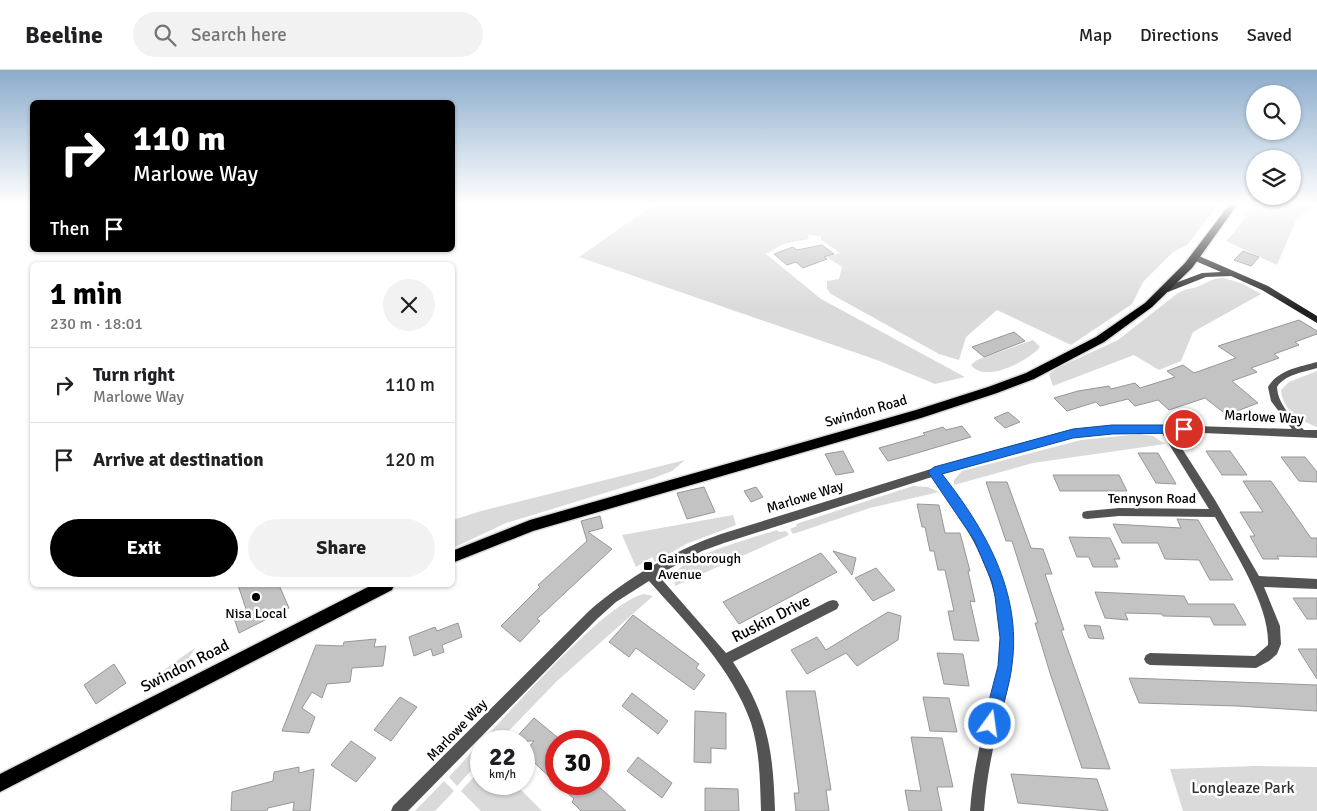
<!DOCTYPE html>
<meta charset="utf-8">
<style>
:root{--surface:#fff;--page:#f2f2f2;--text:#202124;--muted:#757577;--line:#e0e0e0;--accent:#000}
body{margin:0;font-family:Signika,sans-serif;background:var(--page);color:var(--text);height:100vh;display:flex;flex-direction:column;font-size:19px;white-space:nowrap}
*{box-sizing:border-box;margin:0}
p{font-size:16px;color:var(--muted)}
.icon{flex:none;width:28px;height:28px;fill:none;stroke:currentColor;stroke-width:2;stroke-linecap:round;stroke-linejoin:round}
.map{position:relative;flex:1;overflow:hidden}
.drawer{position:absolute;left:30px;top:192px;width:425px;height:325px;display:flex;flex-direction:column;background:var(--surface);border-radius:8px;box-shadow:0 1px 4px #0004}
.drawer>*{flex:none}
.hud{position:absolute;left:30px;top:30px;width:425px;height:152px;border-radius:8px;box-shadow:0 1px 4px #0004;background:#000;color:#fff;overflow:hidden}
.buttons{position:absolute;left:1246px;top:15px;display:grid;gap:10px}
.buttons a{display:grid;place-items:center;width:55px;height:55px;border-radius:50%;background:var(--surface);box-shadow:0 1px 4px #0004;font-size:25px}
.speed{position:absolute;left:470px;top:660px;display:flex;gap:10px;font-size:25px;font-weight:700;text-align:center}
.speed>*{display:grid;place-content:center;width:65px;height:65px;border-radius:50%;background:var(--surface);box-shadow:0 1px 4px #0004;line-height:1}
.speed small{font-size:12px;font-weight:400}
.speed .limit{border:8px solid #d22;background:#fff;color:#111}
.pin{position:absolute;display:grid;place-items:center;width:42px;height:42px;color:#fff;margin:-21px;border:2px solid #fff;border-radius:50%;box-shadow:0 1px 5px #0007}
.me{position:absolute;width:55px;margin:-28px;rotate:14deg;stroke-linejoin:round;filter:drop-shadow(0 0 4px #0008)}
.turn{display:flex;align-items:center;gap:18px;height:105px;padding:0 20px;font-size:22px}
.turn .icon{width:65px;height:65px;stroke-width:2.5}
.turn b{display:block;font-size:35px;line-height:42px}
.then{display:flex;align-items:center;height:48px;padding:0 20px;background:#0003;gap:10px;font-size:19px}
.round{display:grid;place-items:center;flex:none;width:52px;height:52px;border-radius:26px;background:var(--page)}
.head{display:flex;align-items:center;justify-content:space-between;height:85px;padding:0 20px}
h1{font-size:30px;font-weight:700;line-height:38px;color:var(--accent)}
.button{display:flex;gap:10px;margin-top:auto;padding:10px 20px}
.button a{flex:1;height:58px;border-radius:30px;background:var(--accent);color:#fff;font-size:20px;font-weight:700;line-height:58px;text-align:center}
.button a+a{background:var(--page);color:var(--text)}
ul{padding:0;list-style:none}
li{display:flex;align-items:center;gap:15px;height:75px;padding:0 20px;border-top:1px solid var(--line)}
li div{flex:1}
li b{display:block;font-size:19px}
li em{font-style:normal}
header{display:flex;align-items:center;gap:30px;box-sizing:border-box;height:70px;padding:0 25px;background:var(--surface);border-bottom:1px solid var(--line)}
header strong{font-size:24px}
nav{display:flex;gap:28px;margin-inline-start:auto;font-size:18px}
.search{width:350px;height:45px;background:var(--page);display:flex;align-items:center;gap:12px;box-sizing:border-box;padding:0 18px;border-radius:28px;color:var(--muted);font-size:19px}
.map>svg:first-child{display:block}
</style>
<header>
<strong>Beeline</strong>
<div class="search"><svg class="icon" aria-label="search" viewBox="0 0 24 24"><circle cx="10" cy="10" r="6"/><path d="M15 15l6 6"/></svg>Search here</div>
<nav><a>Map</a><a>Directions</a><a>Saved</a></nav>
</header>
<div class="map">
<svg width="1317" height="741" viewBox="0 0 1317 741">
<rect width="100%" height="100%" fill="#fff"/>
<g fill="#dadada">
<polygon points="653,135 1218,135 1187,175 1173,182 1143,212 1132,234 1071,275 997,240 966,267 959,290 939,284 831,224 827,219 827,211 839,209 842,197 827,187 840,183 821,170 821,166 808,165 809,169 783,174 766,184 821,229 965,307 935,314 877,290 579,187"/>
<polygon points="1253,135 1316,135 1297,148 1277,195 1226,171 1234,163"/>
<path d="M1224,208L1243,214L1261,224L1193,262L1181,291L1159,300L1134,285L1053,316L1049,304L1057,298L1118,270L1178,223C1185,219 1190,219 1197,217C1207,213 1212,208 1224,208Z"/>
<path d="M1033,270L1040,277C1030,290 985,314 971,295L977,290Z"/>
<path d="M1317,301V357C1299,350 1283,341 1281,320L1289,312Z"/>
<polygon points="1140,364 1153,366 1165,374 1033,393 954,415 954,410 962,401 1081,370"/>
<polygon points="685,390 672,401 654,408 506,453 453,478 453,450 481,441"/>
<polygon points="913,416 928,417 939,422 870,438 793,464 790,459 797,456 796,454"/>
<polygon points="733,445 736,455 686,474 655,492 652,487 636,497 622,465"/>
<path d="M777,460L779,462L786,461L789,465L675,516C674,510 675,503 680,498C693,484 756,467 777,460Z"/>
<path d="M644,524L653,526L557,611L499,671H482C512,640 607,531 644,524Z"/>
<polygon points="196,577 173,612 162,609 160,603"/>
<polygon points="481,672 481,690 457,716 449,707"/>
<polygon points="1255,696 1317,697 1317,741 1183,741 1170,699"/>
<polygon points="481,699 481,714 515,714 542,741 481,741 461,721"/>
<polygon points="444,711 454,721 435,741 415,741"/>
</g>
<g fill="#c3c3c3" stroke="#979797">
<polygon points="822,175 834,184 824,187 827,189 803,198 796,192 787,195 774,184 793,177 797,180"/>
<polygon points="1243,181 1259,187 1251,196 1234,190"/>
<polygon points="1299,250 1317,261 1317,264 1295,272 1299,275 1274,284 1279,288 1251,298 1257,302 1232,311 1258,333 1227,345 1205,328 1169,340 1158,330 1135,336 1128,329 1100,336 1096,332 1067,341 1054,328 1078,321 1109,316 1111,319 1135,313 1140,318 1175,307 1167,301 1183,295 1194,303 1236,288 1218,276"/>
<polygon points="1014,262 1025,271 984,287 972,277"/>
<polygon points="1008,342 1020,352 1005,358 994,348"/>
<polygon points="962,356 971,367 907,386 888,391 879,378 925,365 923,363 943,357 946,360"/>
<polygon points="843,381 854,402 836,405 825,384"/>
<polygon points="1206,381 1230,381 1247,405 1222,405"/>
<polygon points="1138,383 1158,383 1176,414 1156,413"/>
<polygon points="1281,387 1305,387 1317,402 1317,412 1299,411"/>
<polygon points="1053,405 1119,405 1127,421 1060,421"/>
<polygon points="1243,411 1271,411 1311,468 1317,468 1317,487 1277,486 1279,489 1263,489 1250,466 1255,466 1240,442 1263,442"/>
<polygon points="986,412 1007,412 1031,478 1043,479 1052,504 1045,504 1064,560 1061,560 1110,699 1082,698 1050,603 1035,553 1038,553 1012,471 1006,471"/>
<polygon points="704,417 715,442 687,449 677,423"/>
<polygon points="756,417 763,427 751,432 744,421"/>
<polygon points="917,434 939,435 945,463 960,463 970,501 968,501 975,532 970,531 979,571 954,570 948,541 954,541 945,500 938,500 934,481 930,481 925,457 922,457"/>
<polygon points="600,446 603,458 588,462 612,479 537,549 540,551 520,572 501,556 540,517 538,515 587,471 581,451"/>
<polygon points="1177,449 1198,450 1233,510 1210,510 1199,490 1165,489 1158,473 1122,473 1113,454 1181,458"/>
<polygon points="1069,467 1110,468 1120,489 1114,489 1118,497 1093,497 1089,487 1077,487"/>
<polygon points="833,481 856,488 852,505"/>
<polygon points="821,483 837,502 739,554 723,532"/>
<polygon points="876,498 895,520 873,531 855,508"/>
<polygon points="238,515 279,515 289,538 239,563 234,548 247,542"/>
<polygon points="1095,522 1184,526 1188,534 1234,534 1246,555 1214,555 1210,547 1163,546 1162,544 1125,543 1128,550 1105,548"/>
<polygon points="1293,528 1317,528 1317,549 1307,549"/>
<polygon points="888,542 901,546 898,570 857,596 846,583 807,604 791,580 817,567 826,580"/>
<polygon points="633,545 699,594 696,598 705,605 694,620 636,578 629,587 609,572"/>
<polygon points="458,553 462,567 442,575 444,582 433,586 431,579 414,586 409,567 435,557 437,561"/>
<polygon points="1084,555 1100,556 1104,569 1089,568"/>
<polygon points="376,569 374,577 386,576 383,596 352,598 350,612 327,614 322,628 312,622 302,638 315,647 309,663 282,661 316,575 343,576 344,572"/>
<polygon points="1298,579 1317,579 1317,609"/>
<polygon points="937,583 963,584 969,616 944,614"/>
<polygon points="114,594 126,613 96,634 84,615"/>
<polygon points="1129,608 1317,615 1317,641 1237,636 1139,633"/>
<polygon points="786,621 815,621 831,720 826,720 829,741 796,741 794,723 799,723"/>
<polygon points="632,623 668,651 658,664 622,636"/>
<polygon points="400,627 417,637 391,671 374,660"/>
<polygon points="923,627 949,628 957,662 930,661"/>
<polygon points="695,641 726,643 726,679 711,678 711,693 694,692"/>
<polygon points="534,648 562,671 556,671 556,713 524,683 534,671 513,671"/>
<polygon points="911,667 942,668 953,717 937,717 942,741 909,741 905,720 921,721"/>
<polygon points="351,671 376,688 356,712 331,695"/>
<polygon points="638,687 672,713 662,728 627,701"/>
<polygon points="299,697 299,703 314,699 310,741 293,741 294,732 268,738 267,741 231,741 232,722 273,711 274,702"/>
<polygon points="1011,704 1097,709 1108,741 1018,733"/>
<polygon points="557,714 596,714 626,741 581,741 572,732 574,729"/>
<polygon points="705,718 738,719 739,741 705,741"/>
</g>
<g fill="none" stroke-linecap="round" stroke-linejoin="round">
<g stroke="#dbdbdb" stroke-width="3">
<g id="primary">
<polygon points="1229,135 1237,135 1192,198 1152,237 1104,272 1034,309 997,323 921,348 533,461 452,493 452,481 530,450 916,340 988,317 1026,303 1096,267 1145,233 1185,193"/>
<polygon points="372,515 394,515 392,520 0,722 0,704"/>
</g>
</g>
<path fill="#535353" fill-rule="evenodd" d="M1317,292V298C1304,302 1284,305 1277,317C1278,335 1292,347 1304,360H1317V368L1203,363H1172L1215,430L1259,506L1317,509V519L1264,517L1280,556L1281,574L1277,584L1269,591L1256,598L1150,595L1146,593L1144,589L1146,585L1150,583L1255,586L1268,575C1270,536 1234,481 1215,447L1119,446L1087,449L1083,448L1082,445L1083,442L1087,441L1119,438L1209,439L1162,363L1112,364L1073,367L941,404C985,461 1020,520 1011,595C1009,619 1002,643 996,666C990,691 986,715 984,741H970C972,715 976,691 982,666C988,643 996,619 999,595C1008,521 974,465 932,407L724,473L702,481L658,505L726,583L829,531L833,530L837,531L839,535L837,539L733,592C768,645 773,679 775,741H761C760,712 760,681 751,653C732,598 687,554 649,511L616,532L597,549L408,741H391L393,736L589,541C625,509 675,480 721,464L960,390L1073,359L1112,356L1164,355L1292,359L1271,331L1268,317C1278,300 1299,297 1317,292Z"/>
<polygon fill="#202020" fill-rule="evenodd" points="1193,186 1199,186 1268,216 1317,246 1317,253 1262,220 1231,206 1206,207 1168,222 1162,222 1162,218 1202,203 1221,202 1193,190"/>
<use href="#primary" fill="#000" fill-rule="evenodd"/>
</g>
<linearGradient id="sky" x2="0" y2="1"><stop stop-color="#8baccc"/><stop offset="0.56" stop-color="#fff"/><stop offset="1" stop-color="#fff" stop-opacity="0"/></linearGradient>
<rect width="1317" height="239" fill="url(#sky)"/>
<path fill="#1a73e8" stroke="#114b97" d="M1112,355H1184L1189,359L1184,363L1112,364L1073,368L942,404C985,459 1022,522 1012,595C1010,614 1003,634 998,654L996,659L990,661L985,659L983,654L998,596L1000,568L995,526L992,512L974,470L928,402L934,397L1073,359Z"/>
<g fill="#000" stroke="#fff" stroke-width="2">
<rect x="643" y="491" width="10" height="10" rx="2.5"/>
<circle cx="256" cy="527" r="5"/>
</g>
<g text-anchor="middle" dominant-baseline="central" stroke-width="5" stroke-linejoin="round" paint-order="stroke">
<g font-size="14" fill="#000" stroke="#fff">
<text transform="translate(866 341) rotate(-16)">Swindon Road</text>
<text transform="translate(1264 347) rotate(3)">Marlowe Way</text>
<text transform="translate(805 427) rotate(-17)">Marlowe Way</text>
<text x="1152" y="428">Tennyson Road</text>
<text transform="translate(457 660) rotate(-46)">Marlowe Way</text>
</g>
<g font-size="14" fill="#000" stroke="#fff" text-anchor="start">
<text x="658" y="488">Gainsborough<tspan x="658" dy="16">Avenue</tspan></text>
<text x="256" y="543" text-anchor="middle">Nisa Local</text>
</g>
<g font-size="16" fill="#000" stroke="#fff">
<text transform="translate(771 549) rotate(-27)">Ruskin Drive</text>
<text transform="translate(185 596) rotate(-27)">Swindon Road</text>
</g>
<g font-size="16" fill="#313131" stroke="#fff">
<text x="1243" y="718">Longleaze Park</text>
</g>
</g>
</svg>
<div class="buttons">
<a><svg class="icon" aria-label="search" viewBox="0 0 24 24"><circle cx="10" cy="10" r="6"/><path d="M15 15l6 6"/></svg></a>
<a><svg class="icon" aria-label="layers" viewBox="0 0 24 24"><path d="M12 4l9 5-9 5-9-5zM3 14l9 5 9-5"/></svg></a>
</div>
<div class="speed"><div>22<small>km/h</small></div><div class="limit">30</div></div>
<div class="pin" style="left:1184px;top:359px;background:#d93025"><svg class="icon" aria-label="arrive" viewBox="0 0 24 24"><path d="M6 21V4h12l-3 4 3 4H6"/></svg></div>
<svg class="me" style="left:990px;top:654px" viewBox="-20 -20 40 40"><circle r="17" fill="#1a73e8" stroke="#fff" stroke-width="3"/><path d="M0-11L8 9 0 5-8 9z" fill="#fff"/></svg>
<div class="hud">
<div class="turn"><svg class="icon" aria-label="right" viewBox="0 0 24 24"><path d="M7 20v-9h11M14 6l5 5-5 5"/></svg><div><b>110 m</b>Marlowe Way</div></div>
<div class="then">Then<svg class="icon" aria-label="arrive" viewBox="0 0 24 24"><path d="M6 21V4h12l-3 4 3 4H6"/></svg></div>
</div>
<section class="drawer">
<div class="head"><div><h1>1 min</h1><p>230 m · 18:01</p></div><a class="round"><svg class="icon" aria-label="close" viewBox="0 0 24 24"><path d="M6 6l12 12M18 6L6 18"/></svg></a></div>
<ul>
<li><svg class="icon" aria-label="right" viewBox="0 0 24 24"><path d="M7 20v-9h11M14 6l5 5-5 5"/></svg><div><b>Turn right</b><p>Marlowe Way</p></div><em>110 m</em></li>
<li><svg class="icon" aria-label="arrive" viewBox="0 0 24 24"><path d="M6 21V4h12l-3 4 3 4H6"/></svg><div><b>Arrive at destination</b></div><em>120 m</em></li>
</ul>
<div class="button"><a>Exit</a><a>Share</a></div>
</section>
</div>
